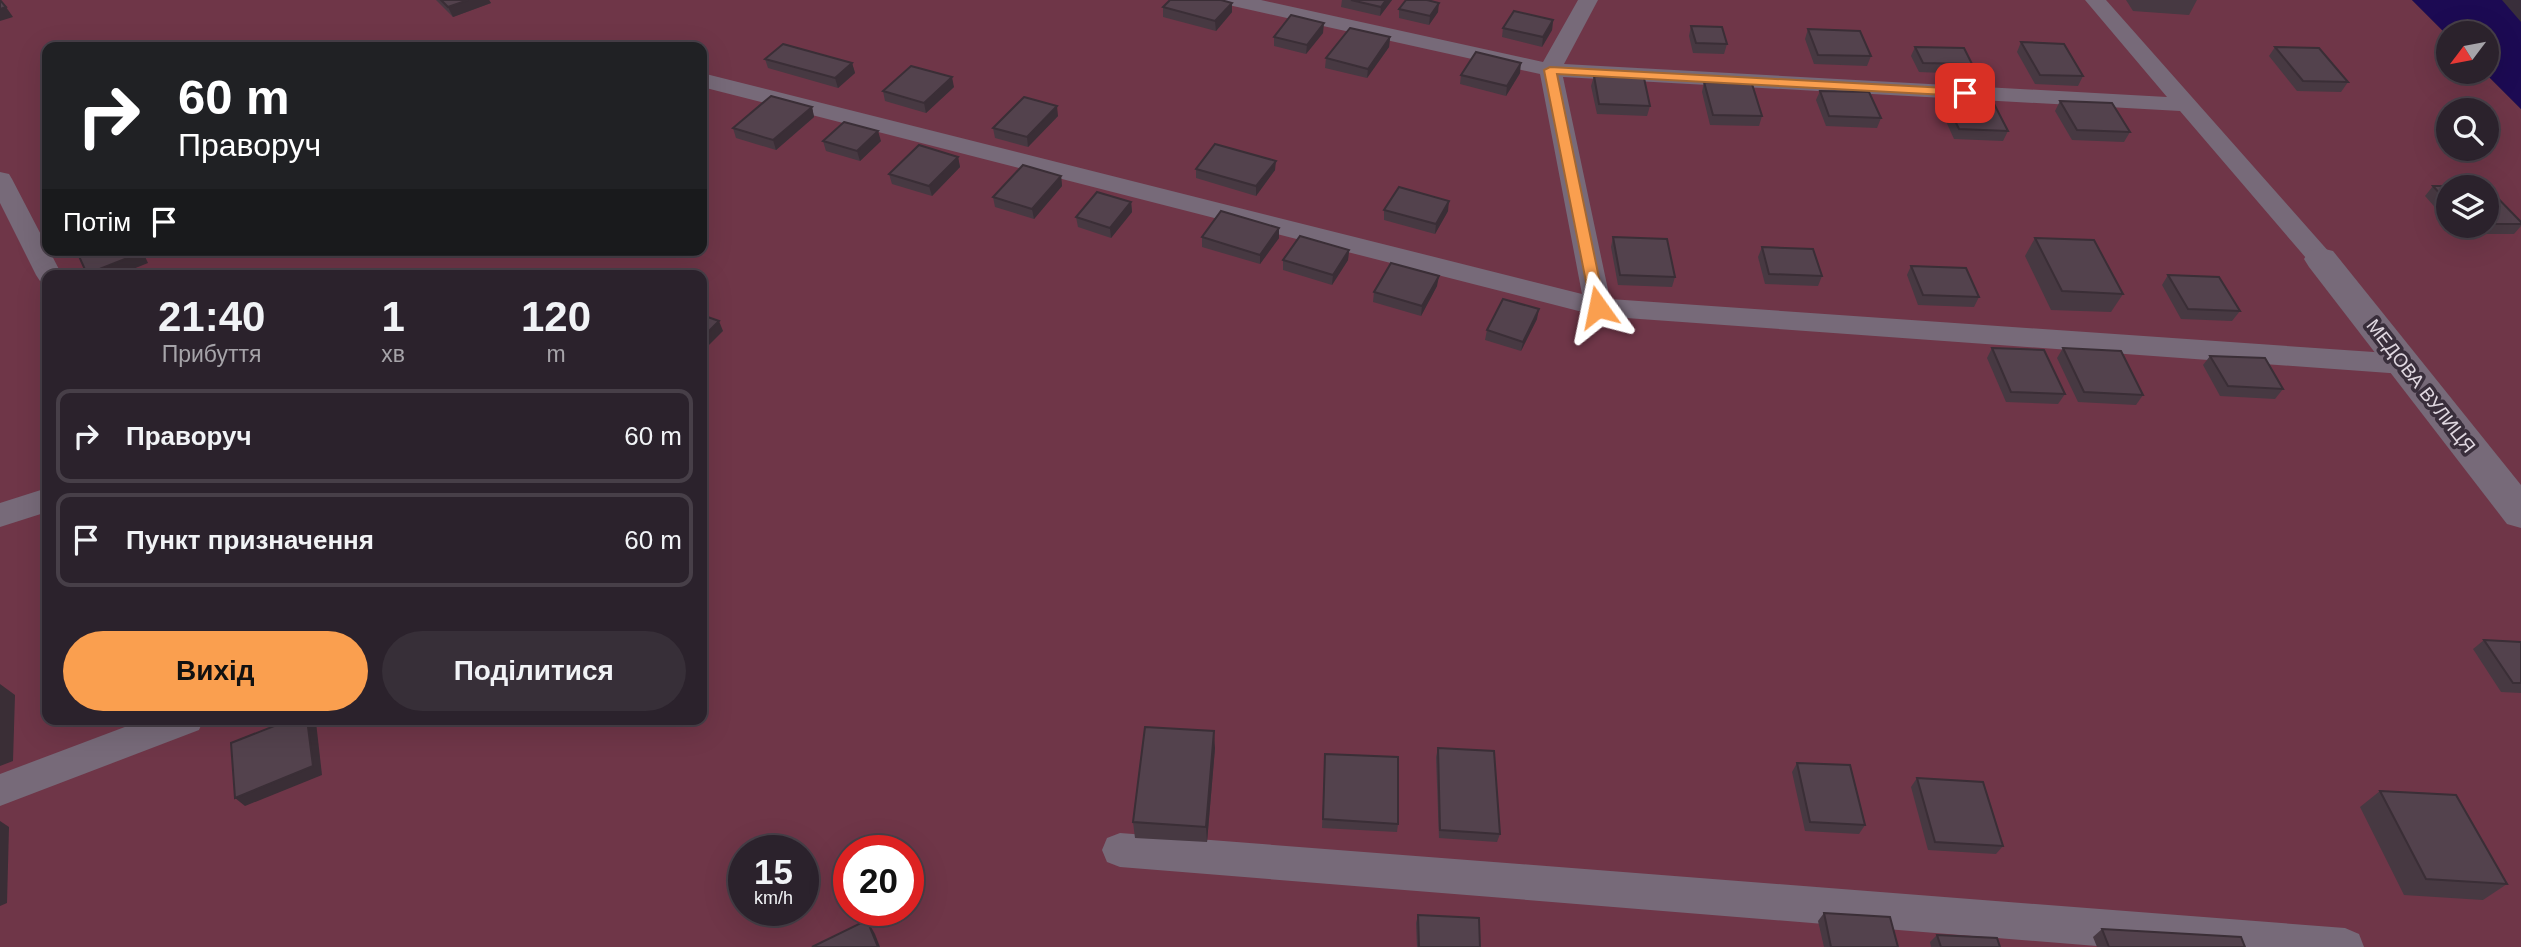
<!DOCTYPE html>
<html lang="uk">
<meta charset="utf-8">
<style>
:root{--surface:#2b222c;--page:#372f38;--text:#f1f3f6;--muted:#a6a4a9;--line:#473f48;--accent:#fa9f4f}
body{margin:0;font-family:Arial,sans-serif;background:var(--page);color:var(--text);height:100vh;display:flex;flex-direction:column;font-size:26px;white-space:nowrap}
*{box-sizing:border-box;margin:0}
p{font-size:23px;color:var(--muted)}
.icon{flex:none;width:38px;height:38px;fill:none;stroke:currentColor;stroke-width:2;stroke-linecap:round;stroke-linejoin:round}
.map{position:relative;flex:1;overflow:hidden}
.drawer{position:absolute;left:42px;top:270px;width:665px;height:455px;display:flex;flex-direction:column;background:var(--surface);border-radius:14px;box-shadow:0 7px 28px #0002,0 0 0 2px var(--line)}
.drawer>*{flex:none}
.guide{position:absolute;left:42px;top:42px;width:665px;height:214px;border-radius:14px;box-shadow:0 7px 28px #0002,0 0 0 2px var(--line);background:#202124;color:#fff;overflow:hidden}
.needle{width:46px;rotate:238deg}
.controls{position:absolute;left:2436px;top:21px;display:grid;gap:14px}
.controls a{display:grid;place-items:center;width:63px;height:63px;border-radius:50%;background:var(--surface);box-shadow:0 7px 28px #0002,0 0 0 2px var(--line);font-size:35px}
.speed{position:absolute;left:728px;top:835px;display:flex;gap:14px;font-size:35px;font-weight:700;text-align:center}
.speed>*{display:grid;place-content:center;width:91px;height:91px;border-radius:50%;background:var(--surface);box-shadow:0 7px 28px #0002,0 0 0 2px var(--line);line-height:1}
.speed small{font-size:18px;font-weight:400}
.speed .limit{border:10px solid #d22;background:#fff;color:#111}
.pin{position:absolute;display:grid;place-items:center;width:60px;height:60px;color:#fff;margin:-30px;border-radius:14px;box-shadow:0 4px 10px #0006}
.me{position:absolute;width:77px;margin:-38px;rotate:348deg;stroke-linejoin:round;filter:drop-shadow(0 0 5px #0008)}
.turn{display:flex;align-items:center;gap:24px;height:147px;padding:0 21px;font-size:32px}
.turn .icon{width:91px;height:91px;stroke-width:2.5}
.turn b{display:block;font-size:49px;line-height:60px}
.then{display:flex;align-items:center;height:66px;padding:0 21px;background:#0003;gap:14px;font-size:26px}
.eta{display:flex;justify-content:space-evenly;align-items:center;height:119px;text-align:center}
.eta b{font-size:42px;font-weight:700;line-height:49px}
.action{display:flex;gap:14px;margin-top:auto;padding:14px 21px}
.action a{flex:1;height:80px;border-radius:42px;background:var(--accent);color:#111;font-size:28px;font-weight:700;line-height:80px;text-align:center}
.action a+a{background:var(--page);color:var(--text)}
ul{padding:0;list-style:none}
li{display:flex;align-items:center;gap:21px;height:94px;margin:0 14px 10px;padding:0 7px;border:4px solid var(--line);border-radius:14px}
li div{flex:1}
li b{display:block;font-size:26px}
li em{font-style:normal}
.map>svg:first-child{display:block}
</style>
<div class="map">
<svg width="2521" height="947" viewBox="0 0 2521 947">
<rect width="100%" height="100%" fill="#392e3b"/>
<path fill="#6f3648" fill-rule="evenodd" d="M0,0H2412L2448,36V72H2484L2521,109V947H0ZM47,47H702V250H47ZM2448,110H2487V149H2448ZM2448,187H2487V226H2448ZM47,275H702V719H47ZM744,850H803V910H744ZM849,850H908V910H849Z"/>
<polygon fill="#1c0a53" points="2412,0 2502,0 2521,22 2521,109 2484,72 2487,72 2487,33 2448,33 2448,36"/>
<g fill="none" stroke-linecap="round" stroke-linejoin="round">
<g fill="#776a79" fill-rule="evenodd">
<polygon points="1223,0 1261,0 1543,62 1578,0 1598,0 1564,64 2167,97 2085,0 2106,0 2330,253 2334,259 2330,265 2321,267 2312,265 2180,111 1563,77 1610,299 2403,354 2413,357 2417,364 2413,371 2403,374 1598,316 702,87 702,73 1582,294 1540,74 1233,6 1226,4"/>
<polygon points="0,172 9,174 12,179 62,275 47,275 47,283 40,281 36,275 0,203"/>
<polygon points="47,488 47,512 0,527 0,503"/>
<polygon points="146,719 204,719 199,730 0,806 0,774"/>
<polygon points="1120,833 2345,928 2359,934 2364,947 2109,947 1120,867 1107,862 1102,850 1107,838"/>
</g>
<polygon fill="#776a79" fill-rule="evenodd" points="2321,248 2333,251 2521,485 2521,528 2507,524 2309,267 2304,259 2309,251"/>
</g>
<g fill="#473942">
<polygon points="436,0 489,0 491,3 453,17"/>
<polygon points="1342,0 1392,0 1380,16 1341,7"/>
<polygon points="2126,0 2197,0 2189,15 2133,11"/>
<polygon points="1163,7 1232,12 1216,31 1163,17"/>
<polygon points="1399,9 1438,12 1429,25 1399,18"/>
<polygon points="1553,20 1552,30 1542,47 1502,37 1503,28"/>
<polygon points="1691,26 1727,44 1724,54 1693,53 1689,36"/>
<polygon points="1808,29 1871,56 1867,66 1814,64 1805,39"/>
<polygon points="1323,33 1306,54 1274,46 1274,37"/>
<polygon points="1390,37 1389,47 1367,78 1325,68 1326,58"/>
<polygon points="2021,42 2083,76 2078,86 2035,84 2017,52"/>
<polygon points="1915,47 1972,64 1968,74 1919,72 1911,56"/>
<polygon points="2275,47 2348,82 2341,92 2297,91 2269,56"/>
<polygon points="765,59 852,63 855,73 838,88 768,68"/>
<polygon points="1520,73 1506,96 1460,84 1461,75"/>
<polygon points="1594,76 1650,106 1647,116 1597,114 1591,86"/>
<polygon points="1704,82 1762,116 1759,126 1710,125 1702,92"/>
<polygon points="954,87 926,113 885,101 883,91"/>
<polygon points="1820,91 1881,118 1877,128 1826,126 1816,100"/>
<polygon points="1944,98 2008,131 2003,141 1954,139 1940,108"/>
<polygon points="2060,101 2130,132 2124,142 2072,140 2055,111"/>
<polygon points="812,107 814,117 776,150 736,138 733,128"/>
<polygon points="1058,116 1028,147 995,138 993,128"/>
<polygon points="823,141 881,141 860,161 826,151"/>
<polygon points="958,157 960,167 932,196 892,184 889,174"/>
<polygon points="1196,169 1275,170 1256,196 1196,178"/>
<polygon points="1061,176 1062,186 1034,219 995,207 993,197"/>
<polygon points="2433,186 2486,186 2521,222 2521,226 2514,234 2459,234 2452,226 2487,226 2487,187 2448,187 2448,222 2425,196"/>
<polygon points="1131,202 1132,212 1111,238 1078,227 1076,217"/>
<polygon points="1384,210 1448,211 1435,234 1384,220"/>
<polygon points="1279,228 1279,238 1260,264 1202,247 1202,237"/>
<polygon points="1613,237 1675,277 1672,287 1618,285 1611,247"/>
<polygon points="2035,238 2123,294 2111,312 2051,310 2025,256"/>
<polygon points="1762,247 1822,276 1818,286 1765,284 1758,257"/>
<polygon points="1349,250 1348,260 1332,285 1283,270 1283,260"/>
<polygon points="1911,266 1979,297 1974,307 1918,305 1907,275"/>
<polygon points="2168,275 2240,311 2232,321 2181,319 2162,285"/>
<polygon points="1437,286 1421,316 1373,302 1374,292"/>
<polygon points="1537,319 1521,351 1485,340 1487,330"/>
<polygon points="1992,348 2065,394 2058,404 2006,402 1987,358"/>
<polygon points="2063,348 2143,395 2136,405 2078,402 2057,358"/>
<polygon points="2210,356 2283,389 2275,399 2220,396 2203,365"/>
<polygon points="2484,640 2521,642 2521,693 2501,692 2473,649"/>
<polygon points="1215,748 1207,842 1135,838 1133,822"/>
<polygon points="1438,748 1500,834 1497,842 1439,838 1436,757"/>
<polygon points="1325,754 1398,824 1397,832 1322,828"/>
<polygon points="1797,763 1865,825 1859,834 1805,831 1792,772"/>
<polygon points="1917,778 2003,846 1996,854 1928,850 1911,787"/>
<polygon points="2380,791 2507,884 2483,900 2404,895 2360,807"/>
<polygon points="1824,913 1898,947 1824,947 1818,921"/>
<polygon points="1418,915 1480,947 1417,947 1416,923"/>
<polygon points="2102,929 2245,947 2097,947 2093,937"/>
<polygon points="1937,935 2000,947 1931,947 1930,942"/>
</g>
<g fill="#3a2e36">
<polygon points="468,0 489,0 491,3 453,17 448,7"/>
<polygon points="1386,0 1392,0 1380,16 1381,7"/>
<polygon points="1232,3 1232,12 1216,31 1215,21"/>
<polygon points="1439,3 1438,12 1429,25 1430,16"/>
<polygon points="6,7 13,17 0,21 0,9"/>
<polygon points="1553,20 1552,30 1542,47 1543,37"/>
<polygon points="1324,23 1323,33 1306,54 1307,45"/>
<polygon points="1390,37 1389,47 1367,78 1368,69"/>
<polygon points="852,63 855,73 838,88 835,78"/>
<polygon points="1521,63 1520,73 1506,96 1507,86"/>
<polygon points="952,77 954,87 926,113 924,103"/>
<polygon points="702,83 706,92 702,96"/>
<polygon points="1057,106 1058,116 1028,147 1027,137"/>
<polygon points="812,107 814,117 776,150 773,140"/>
<polygon points="878,131 881,141 860,161 857,151"/>
<polygon points="958,157 960,167 932,196 929,186"/>
<polygon points="1276,161 1275,170 1256,196 1256,186"/>
<polygon points="1061,176 1062,186 1034,219 1032,209"/>
<polygon points="1449,201 1448,211 1435,234 1436,224"/>
<polygon points="1131,202 1132,212 1111,238 1110,228"/>
<polygon points="1279,228 1279,238 1260,264 1260,255"/>
<polygon points="139,250 142,250 148,263 118,275 88,275 87,274"/>
<polygon points="1349,250 1348,260 1332,285 1333,275"/>
<polygon points="1439,276 1437,286 1421,316 1422,306"/>
<polygon points="1539,309 1537,319 1521,351 1523,342"/>
<polygon points="719,321 723,331 702,352 702,338"/>
<polygon points="0,684 15,695 13,761 0,766"/>
<polygon points="307,719 312,719 316,722 322,775 245,806 235,798"/>
<polygon points="1214,731 1215,748 1207,842 1206,827"/>
<polygon points="0,821 9,827 7,903 0,906"/>
<polygon points="867,920 875,934 880,947 878,947"/>
</g>
<g fill="#53424d" stroke="#3a2e36" stroke-width="2">
<polygon points="0,0 6,7 0,9"/>
<polygon points="441,0 468,0 448,7"/>
<polygon points="1170,0 1221,0 1232,3 1215,21 1163,7"/>
<polygon points="1351,0 1386,0 1381,7"/>
<polygon points="1406,0 1427,0 1439,3 1430,16 1399,9"/>
<polygon points="1514,11 1553,20 1543,37 1503,28"/>
<polygon points="1291,15 1324,23 1307,45 1274,37"/>
<polygon points="1691,26 1722,27 1727,44 1696,43"/>
<polygon points="1350,28 1390,37 1368,69 1326,58"/>
<polygon points="1808,29 1860,31 1871,56 1818,55"/>
<polygon points="2021,42 2064,44 2083,76 2040,75"/>
<polygon points="783,44 852,63 835,78 765,59"/>
<polygon points="1915,47 1964,48 1972,64 1923,63"/>
<polygon points="2275,47 2319,48 2348,82 2303,81"/>
<polygon points="1476,52 1521,63 1507,86 1461,75"/>
<polygon points="911,66 952,77 924,103 883,91"/>
<polygon points="1594,76 1644,78 1650,106 1599,104"/>
<polygon points="1704,82 1752,84 1762,116 1713,115"/>
<polygon points="1820,91 1869,92 1881,118 1829,116"/>
<polygon points="771,96 812,107 773,140 733,128"/>
<polygon points="1024,97 1057,106 1027,137 993,128"/>
<polygon points="1944,98 1992,100 2008,131 1959,129"/>
<polygon points="2060,101 2112,103 2130,132 2077,130"/>
<polygon points="844,122 878,131 857,151 823,141"/>
<polygon points="1215,144 1276,161 1256,186 1196,169"/>
<polygon points="919,145 958,157 929,186 889,174"/>
<polygon points="1023,165 1061,176 1032,209 993,197"/>
<polygon points="2433,186 2486,186 2521,222 2521,224 2487,224 2487,187 2448,187 2448,203"/>
<polygon points="1399,187 1449,201 1436,224 1384,210"/>
<polygon points="1097,192 1131,202 1110,228 1076,217"/>
<polygon points="1221,211 1279,228 1260,255 1202,237"/>
<polygon points="1300,236 1349,250 1333,275 1283,260"/>
<polygon points="1613,237 1667,239 1675,277 1620,275"/>
<polygon points="2035,238 2094,240 2123,294 2062,291"/>
<polygon points="1762,247 1813,249 1822,276 1769,274"/>
<polygon points="87,250 139,250 140,253 87,274 78,254"/>
<polygon points="1391,263 1439,276 1422,306 1374,292"/>
<polygon points="1911,266 1966,268 1979,297 1923,295"/>
<polygon points="391,271 392,275 378,275"/>
<polygon points="2168,275 2219,277 2240,311 2188,309"/>
<polygon points="1503,299 1539,309 1523,342 1487,330"/>
<polygon points="702,315 719,321 702,338"/>
<polygon points="1992,348 2044,350 2065,394 2011,392"/>
<polygon points="2063,348 2121,351 2143,395 2084,392"/>
<polygon points="2210,356 2265,358 2283,389 2228,386"/>
<polygon points="2484,640 2521,642 2521,683 2513,683"/>
<polygon points="292,719 307,719 313,766 235,798 231,743"/>
<polygon points="1145,727 1214,731 1206,827 1133,822"/>
<polygon points="1438,748 1494,751 1500,834 1440,830"/>
<polygon points="1325,754 1398,757 1398,824 1323,819"/>
<polygon points="1797,763 1850,765 1865,825 1810,822"/>
<polygon points="1917,778 1983,782 2003,846 1935,842"/>
<polygon points="2380,791 2456,795 2507,884 2426,879"/>
<polygon points="1824,913 1890,917 1898,947 1831,947"/>
<polygon points="1418,915 1479,918 1480,947 1419,947"/>
<polygon points="867,920 878,947 812,947"/>
<polygon points="2102,929 2241,937 2245,947 2109,947"/>
<polygon points="1937,935 1997,938 2000,947 1941,947"/>
</g>
<polygon fill="#fa9f4f" stroke="#a26733" stroke-width="2" points="1550,67 1965,89 1971,93 1965,96 1557,74 1605,307 1598,312 1591,307 1544,70"/>
<g text-anchor="middle" dominant-baseline="central" stroke-width="7" stroke-linejoin="round" paint-order="stroke">
<g font-size="19" fill="#e0d8e1" stroke="#392e3b">
<text transform="translate(2421 386) rotate(52)">МЕДОВА ВУЛИЦЯ</text>
</g>
</g>
</svg>
<div class="controls">
<a><svg class="needle" viewBox="-14 -14 28 28"><path d="M0-13l5 13h-10z" fill="#e53935"/><path d="M0 13l5-13h-10z" fill="#a6a4a9"/></svg></a>
<a><svg class="icon" aria-label="search" viewBox="0 0 24 24"><circle cx="10" cy="10" r="6"/><path d="M15 15l6 6"/></svg></a>
<a><svg class="icon" aria-label="layers" viewBox="0 0 24 24"><path d="M12 4l9 5-9 5-9-5zM3 14l9 5 9-5"/></svg></a>
</div>
<div class="speed"><div>15<small>km/h</small></div><div class="limit">20</div></div>
<div class="pin" style="left:1965px;top:93px;background:#d93025"><svg class="icon" aria-label="arrive" viewBox="0 0 24 24"><path d="M6 21V4h12l-3 4 3 4H6"/></svg></div>
<svg class="me" style="left:1598px;top:307px" viewBox="-20 -20 40 40"><path d="M0-17L14 15 0 8-14 15z" fill="#fa9f4f" stroke="#fff" stroke-width="4"/></svg>
<div class="guide">
<div class="turn"><svg class="icon" aria-label="right" viewBox="0 0 24 24"><path d="M7 20v-9h11M14 6l5 5-5 5"/></svg><div><b>60 m</b>Праворуч</div></div>
<div class="then">Потім<svg class="icon" aria-label="arrive" viewBox="0 0 24 24"><path d="M6 21V4h12l-3 4 3 4H6"/></svg></div>
</div>
<section class="drawer">
<div class="eta">
<div><b>21:40</b><p>Прибуття</p></div>
<div><b>1</b><p>хв</p></div>
<div><b>120</b><p>m</p></div>
</div>
<ul>
<li><svg class="icon" aria-label="right" viewBox="0 0 24 24"><path d="M7 20v-9h11M14 6l5 5-5 5"/></svg><div><b>Праворуч</b></div><em>60 m</em></li>
<li><svg class="icon" aria-label="arrive" viewBox="0 0 24 24"><path d="M6 21V4h12l-3 4 3 4H6"/></svg><div><b>Пункт призначення</b></div><em>60 m</em></li>
</ul>
<div class="action"><a>Вихід</a><a>Поділитися</a></div>
</section>
</div>
